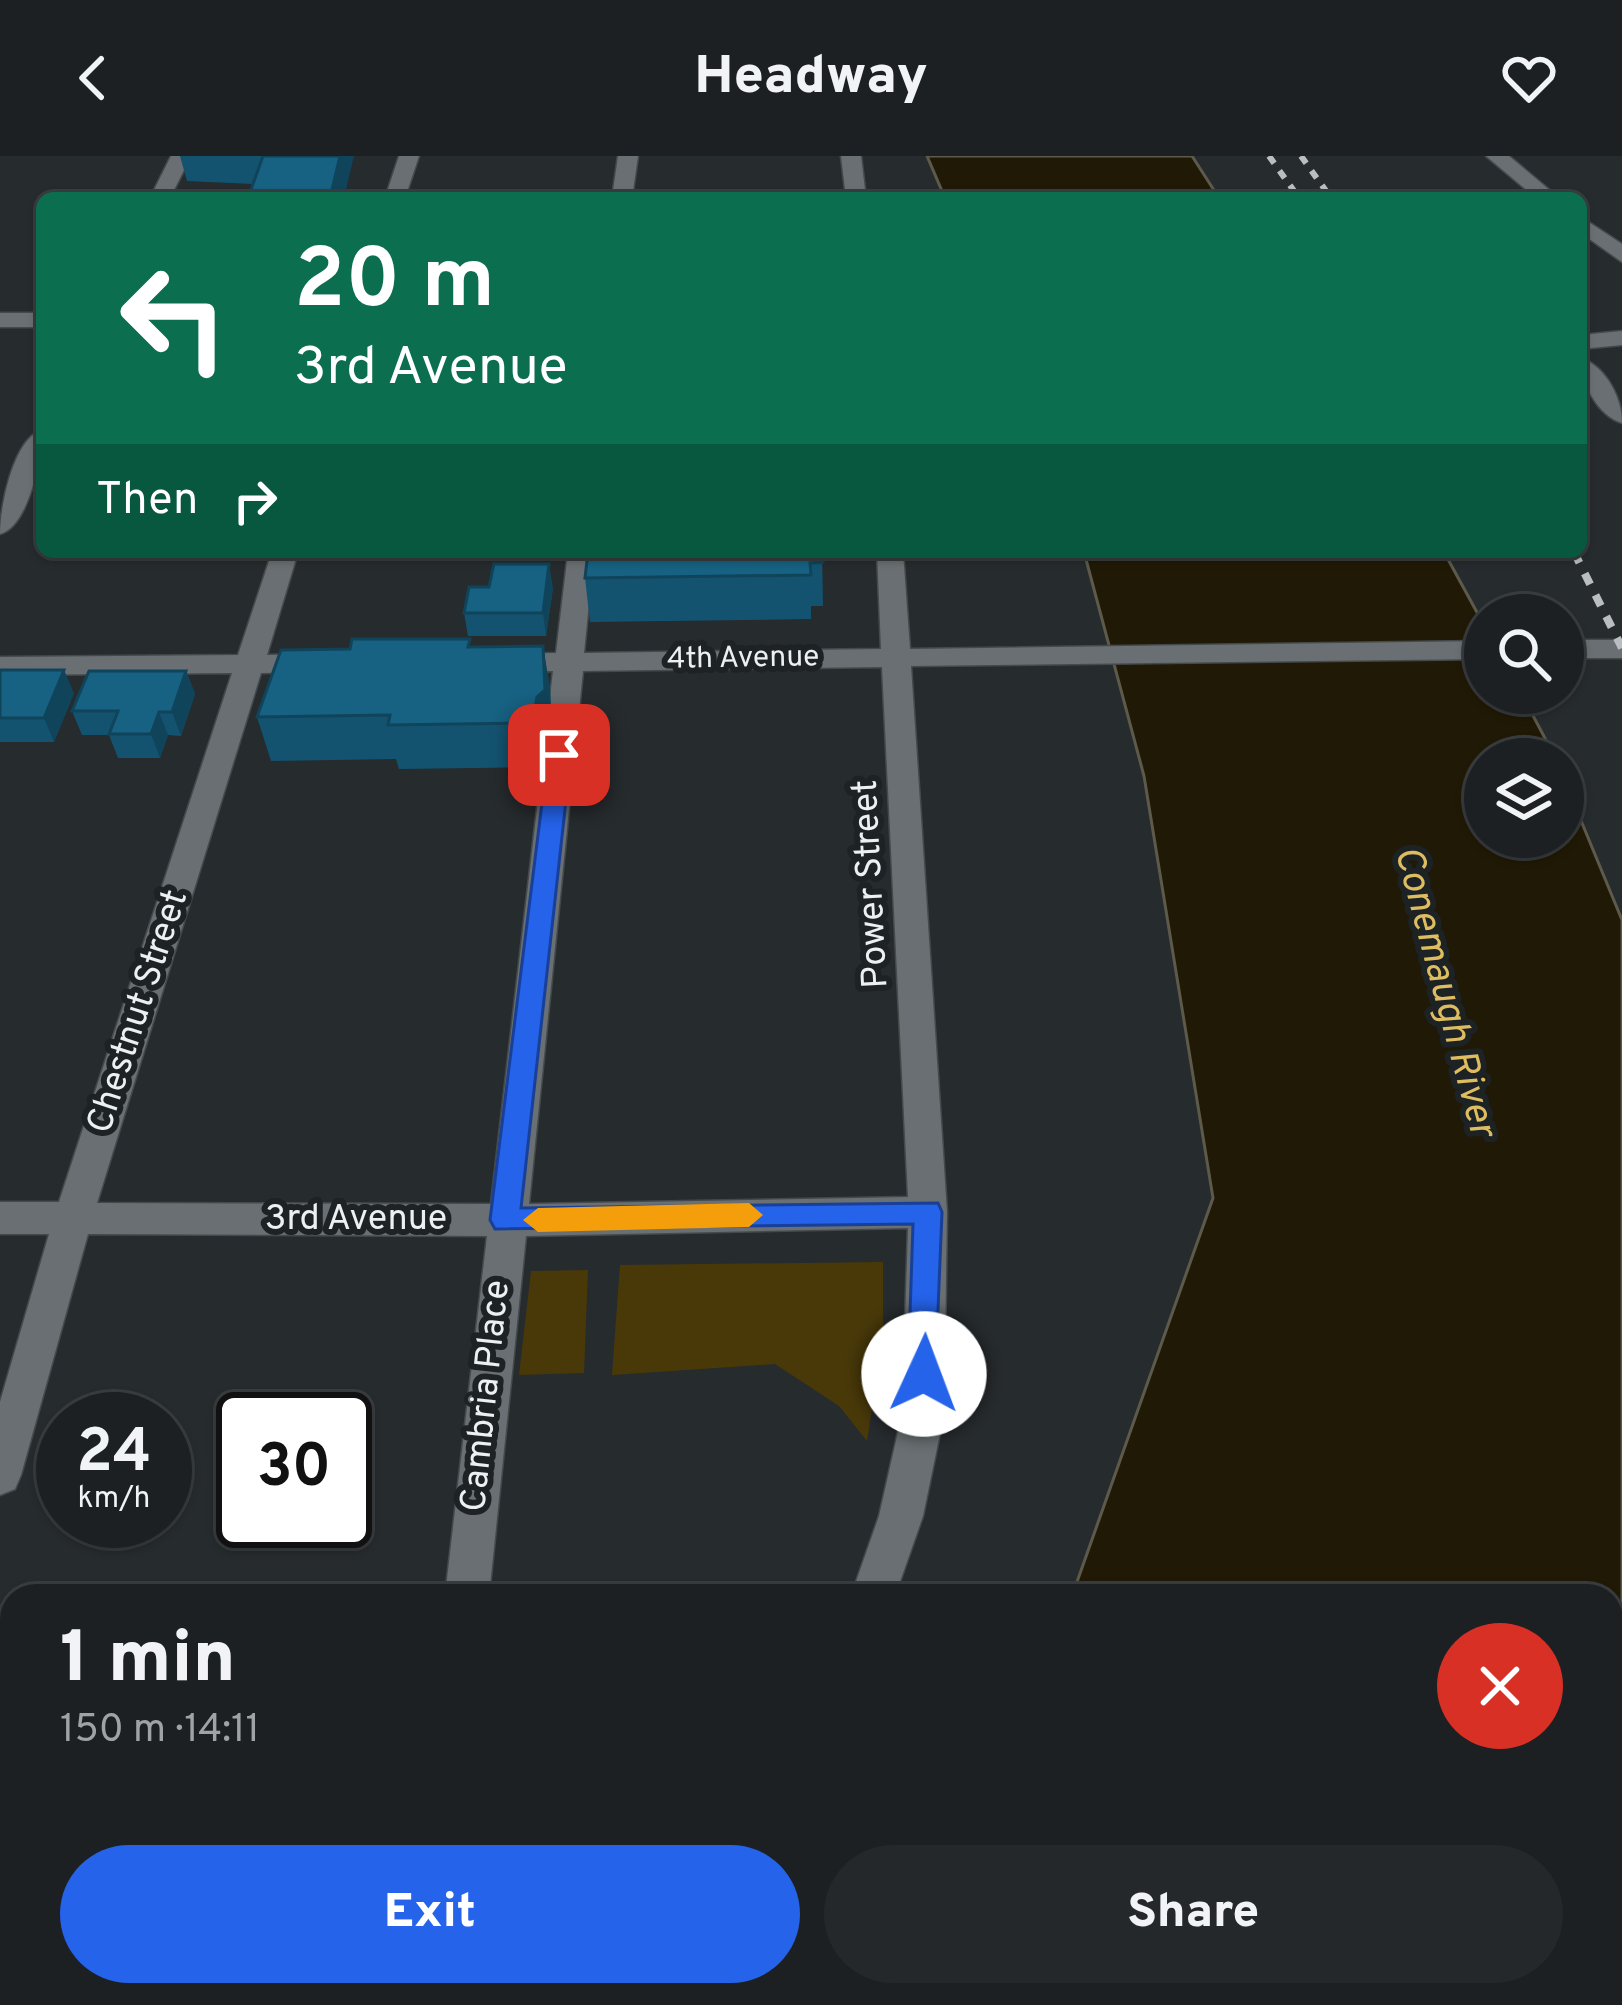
<!DOCTYPE html>
<meta charset="utf-8">
<style>
:root{--surface:#1c2022;--page:#25282a;--text:#f1f3f6;--muted:#a0a3a5;--line:#3a3e40;--accent:#2563eb}
body{margin:0;font-family:Overpass,sans-serif;background:var(--page);color:var(--text);height:100vh;display:flex;flex-direction:column;font-size:45px;white-space:nowrap}
*{box-sizing:border-box;margin:0}
p{font-size:39px;color:var(--muted)}
.icon{flex:none;width:66px;height:66px;fill:none;stroke:currentColor;stroke-width:2;stroke-linecap:round;stroke-linejoin:round}
.map{position:relative;flex:1;overflow:hidden}
.sheet{position:absolute;left:0px;top:1428px;width:1623px;height:423px;display:flex;flex-direction:column;background:var(--surface);border-radius:36px 36px 0 0;box-shadow:0 3px 9px #0004,0 0 0 3px var(--line)}
.sheet>*{flex:none}
.guide{position:absolute;left:36px;top:36px;width:1551px;height:366px;border-radius:18px;box-shadow:0 3px 9px #0004,0 0 0 3px var(--line);background:#0b6e4f;color:#fff;overflow:hidden}
.controls{position:absolute;left:1464px;top:438px;display:grid;gap:24px}
.controls a{display:grid;place-items:center;width:120px;height:120px;border-radius:50%;background:var(--surface);box-shadow:0 3px 9px #0004,0 0 0 3px var(--line);font-size:60px}
.speed{position:absolute;left:36px;top:1236px;display:flex;gap:24px;font-size:60px;font-weight:700;text-align:center}
.speed>*{display:grid;place-content:center;width:156px;height:156px;border-radius:50%;background:var(--surface);box-shadow:0 3px 9px #0004,0 0 0 3px var(--line);line-height:1}
.speed small{font-size:30px;font-weight:400}
.speed .limit{border:6px solid #111;border-radius:18px;background:#fff;color:#111}
.pin{position:absolute;display:grid;place-items:center;width:102px;height:102px;color:#fff;margin:-51px;border-radius:24px;box-shadow:0 6px 18px #0006}
.me{position:absolute;width:132px;margin:-66px;rotate:2deg;stroke-linejoin:round;filter:drop-shadow(0 0 9px #0008)}
.turn{display:flex;align-items:center;gap:42px;height:252px;padding:0 60px;font-size:54px}
.turn .icon{width:156px;height:156px;stroke-width:2.5}
.turn b{display:block;font-size:84px;line-height:102px}
.then{display:flex;align-items:center;height:114px;padding:0 60px;background:#0003;gap:24px;font-size:45px}
.round{display:grid;place-items:center;flex:none;width:126px;height:126px;border-radius:63px;background:var(--page)}
.summary{display:flex;align-items:center;justify-content:space-between;height:204px;padding:0 60px}
h1{font-size:72px;font-weight:800;line-height:90px}
.primary-button{display:flex;gap:24px;margin-top:auto;padding:24px 60px}
.primary-button a{flex:1;height:138px;border-radius:72px;background:var(--accent);color:#fff;font-size:48px;font-weight:800;line-height:138px;text-align:center}
.primary-button a+a{background:var(--page);color:var(--text)}
header{display:flex;justify-content:space-between;align-items:center;height:156px;padding:0 60px;background:var(--surface);font-size:54px;font-weight:800}
.map>svg:first-child{display:block}
</style>
<header><svg class="icon" aria-label="back" viewBox="0 0 24 24"><path d="M15 5l-7 7 7 7"/></svg>Headway<svg class="icon" aria-label="heart" viewBox="0 0 24 24"><path d="M12 20l-8-8c-3-5 5-10 8-4 3-6 11-1 8 4z"/></svg></header>
<div class="map">
<svg width="1622" height="1849" viewBox="0 0 1622 1849">
<rect width="100%" height="100%" fill="#262b2e"/>
<g fill="#493909">
<polygon points="883,1106 883,1181 867,1285 839,1250 775,1208 612,1219 620,1109"/>
<polygon points="588,1114 584,1217 519,1219 531,1115"/>
</g>
<g fill="#201905" stroke="#5d5a4c" stroke-width="3">
<polygon points="927,0 1192,0 1219,42 945,42"/>
<polygon points="1084,396 1444,396 1485,471 1485,537 1521,537 1556,603 1485,603 1485,681 1563,681 1563,621 1622,764 1622,1849 791,1849 797,1839 1611,1839 1611,1440 1072,1440 1213,1042 1144,620"/>
</g>
<g fill="none" stroke-linecap="round" stroke-linejoin="round">
<g stroke="#44494b" stroke-width="3">
<g id="minor">
<polygon points="171,0 191,0 170,42 150,42"/>
<polygon points="399,0 419,0 405,42 385,42"/>
<polygon points="618,0 638,0 632,42 612,42"/>
<polygon points="841,0 861,0 866,42 846,42"/>
<polygon points="1486,0 1509,0 1559,42 1536,42"/>
<polygon points="1581,61 1622,88 1622,106 1581,77"/>
<rect x="0" y="157" width="42" height="14"/>
<polygon points="1622,175 1622,189 1581,193 1581,179"/>
<path d="M1581,202C1606,211 1622,242 1622,267C1597,259 1581,227 1581,202Z"/>
<path d="M42,274C42,300 29,370 0,378C0,351 13,283 42,274Z"/>
<path d="M272,396H298L267,499L320,498L334,507L320,516L261,517L97,1047L491,1048L553,515L496,516L482,507L496,498L556,497L568,396H594L584,497L881,493L877,396H903L910,493L1485,485V503L911,510L947,1056L944,1258L923,1360L895,1440H851L879,1360L902,1258L908,1072L526,1080L489,1440H445L487,1080L88,1078L21,1319L15,1333L0,1339V1246L49,1078H0V1046H59L232,517L0,519V501L238,499ZM882,511L908,1041L529,1048L583,515Z"/>
<rect x="1563" y="484" width="59" height="18"/>
<polygon points="400,1839 452,1839 451,1849 399,1849"/>
<polygon points="554,1839 610,1839 606,1849 550,1849"/>
</g>
</g>
<use href="#minor" fill="#696f72" fill-rule="evenodd"/>
<g stroke="#babec0" stroke-width="6" stroke-dasharray="9 9" stroke-linecap="butt">
<polyline points="1269,0 1299,42"/>
<polyline points="1301,0 1331,42"/>
</g>
<polyline stroke="#babec0" stroke-width="8" stroke-dasharray="12 12" stroke-linecap="butt" points="1574,396 1622,492"/>
</g>
<g fill="#145370">
<polygon points="180,0 354,0 253,28 187,25"/>
<polygon points="822,396 823,450 811,450 811,463 590,466 585,422"/>
<polygon points="553,432 546,480 468,480 464,457"/>
<polygon points="543,490 550,533 552,578 543,584 539,611 399,613 396,603 271,605 257,561 472,491"/>
<polygon points="0,514 74,537 54,586 0,586"/>
<polygon points="186,515 195,538 181,580 168,579 160,602 118,602 109,579 82,579 72,555"/>
</g>
<g fill="#10445b">
<polygon points="340,0 354,0 344,42 330,42"/>
<polygon points="549,408 553,432 546,480 543,457"/>
<polygon points="543,490 550,533 552,578 543,584 539,611 532,567"/>
<polygon points="64,514 74,537 54,586 44,562"/>
<polygon points="186,515 195,538 181,580 172,556"/>
<polygon points="159,556 168,579 160,602 151,578"/>
</g>
<g fill="#176182" stroke="#10445b" stroke-width="3">
<polygon points="263,0 340,0 330,42 248,42"/>
<polygon points="588,396 822,396 823,406 810,407 811,419 585,422"/>
<polygon points="494,408 549,408 543,457 464,457 469,431 489,431"/>
<polygon points="352,483 470,483 468,491 543,490 545,534 537,541 532,567 388,569 390,559 257,561 281,494 350,493"/>
<polygon points="0,514 64,514 44,562 0,562"/>
<polygon points="89,515 186,515 172,556 159,556 151,578 109,578 118,555 72,555"/>
</g>
<polygon fill="#2563eb" stroke="#184099" stroke-width="3" points="559,592 571,599 521,1052 938,1047 942,1056 935,1227 924,1231 913,1227 908,1218 913,1068 495,1073 490,1064 548,599"/>
<polygon fill="#f59e0b" points="749,1047 763,1059 749,1071 538,1076 523,1064 538,1052"/>
<g text-anchor="middle" dominant-baseline="central" stroke-width="12" stroke-linejoin="round" paint-order="stroke">
<g font-size="30" fill="#ecf0f2" stroke="#1d2224">
<text transform="translate(743 503) rotate(-1)">4th Avenue</text>
</g>
<g font-size="36" fill="#ecf0f2" stroke="#1d2224">
<text transform="translate(872 728) rotate(-93)">Power Street</text>
<text transform="translate(139 856) rotate(-72)">Chestnut Street</text>
<text x="356" y="1064">3rd Avenue</text>
<text transform="translate(487 1240) rotate(-84)">Cambria Place</text>
</g>
<g font-size="39" font-style="italic" fill="#debd61" stroke="#1d2224">
<text transform="translate(1443 836) rotate(75)">Conemaugh River</text>
</g>
</g>
</svg>
<div class="controls">
<a><svg class="icon" aria-label="search" viewBox="0 0 24 24"><circle cx="10" cy="10" r="6"/><path d="M15 15l6 6"/></svg></a>
<a><svg class="icon" aria-label="layers" viewBox="0 0 24 24"><path d="M12 4l9 5-9 5-9-5zM3 14l9 5 9-5"/></svg></a>
</div>
<div class="speed"><div>24<small>km/h</small></div><div class="limit">30</div></div>
<div class="pin" style="left:559px;top:599px;background:#d93025"><svg class="icon" aria-label="arrive" viewBox="0 0 24 24"><path d="M6 21V4h12l-3 4 3 4H6"/></svg></div>
<svg class="me" style="left:924px;top:1218px" viewBox="-20 -20 40 40"><circle r="19" fill="#fff"/><path d="M0-13L10 11 0 6-10 11z" fill="#2563eb"/></svg>
<div class="guide">
<div class="turn"><svg class="icon" aria-label="left" viewBox="0 0 24 24"><path d="M17 20v-9H6M10 6l-5 5 5 5"/></svg><div><b>20 m</b>3rd Avenue</div></div>
<div class="then">Then<svg class="icon" aria-label="right" viewBox="0 0 24 24"><path d="M7 20v-9h11M14 6l5 5-5 5"/></svg></div>
</div>
<section class="sheet">
<div class="summary"><div><h1>1 min</h1><p>150 m · 14:11</p></div><a class="round" style="background:#d93025;color:#fff"><svg class="icon" aria-label="close" viewBox="0 0 24 24"><path d="M6 6l12 12M18 6L6 18"/></svg></a></div>
<div class="primary-button"><a>Exit</a><a>Share</a></div>
</section>
</div>
